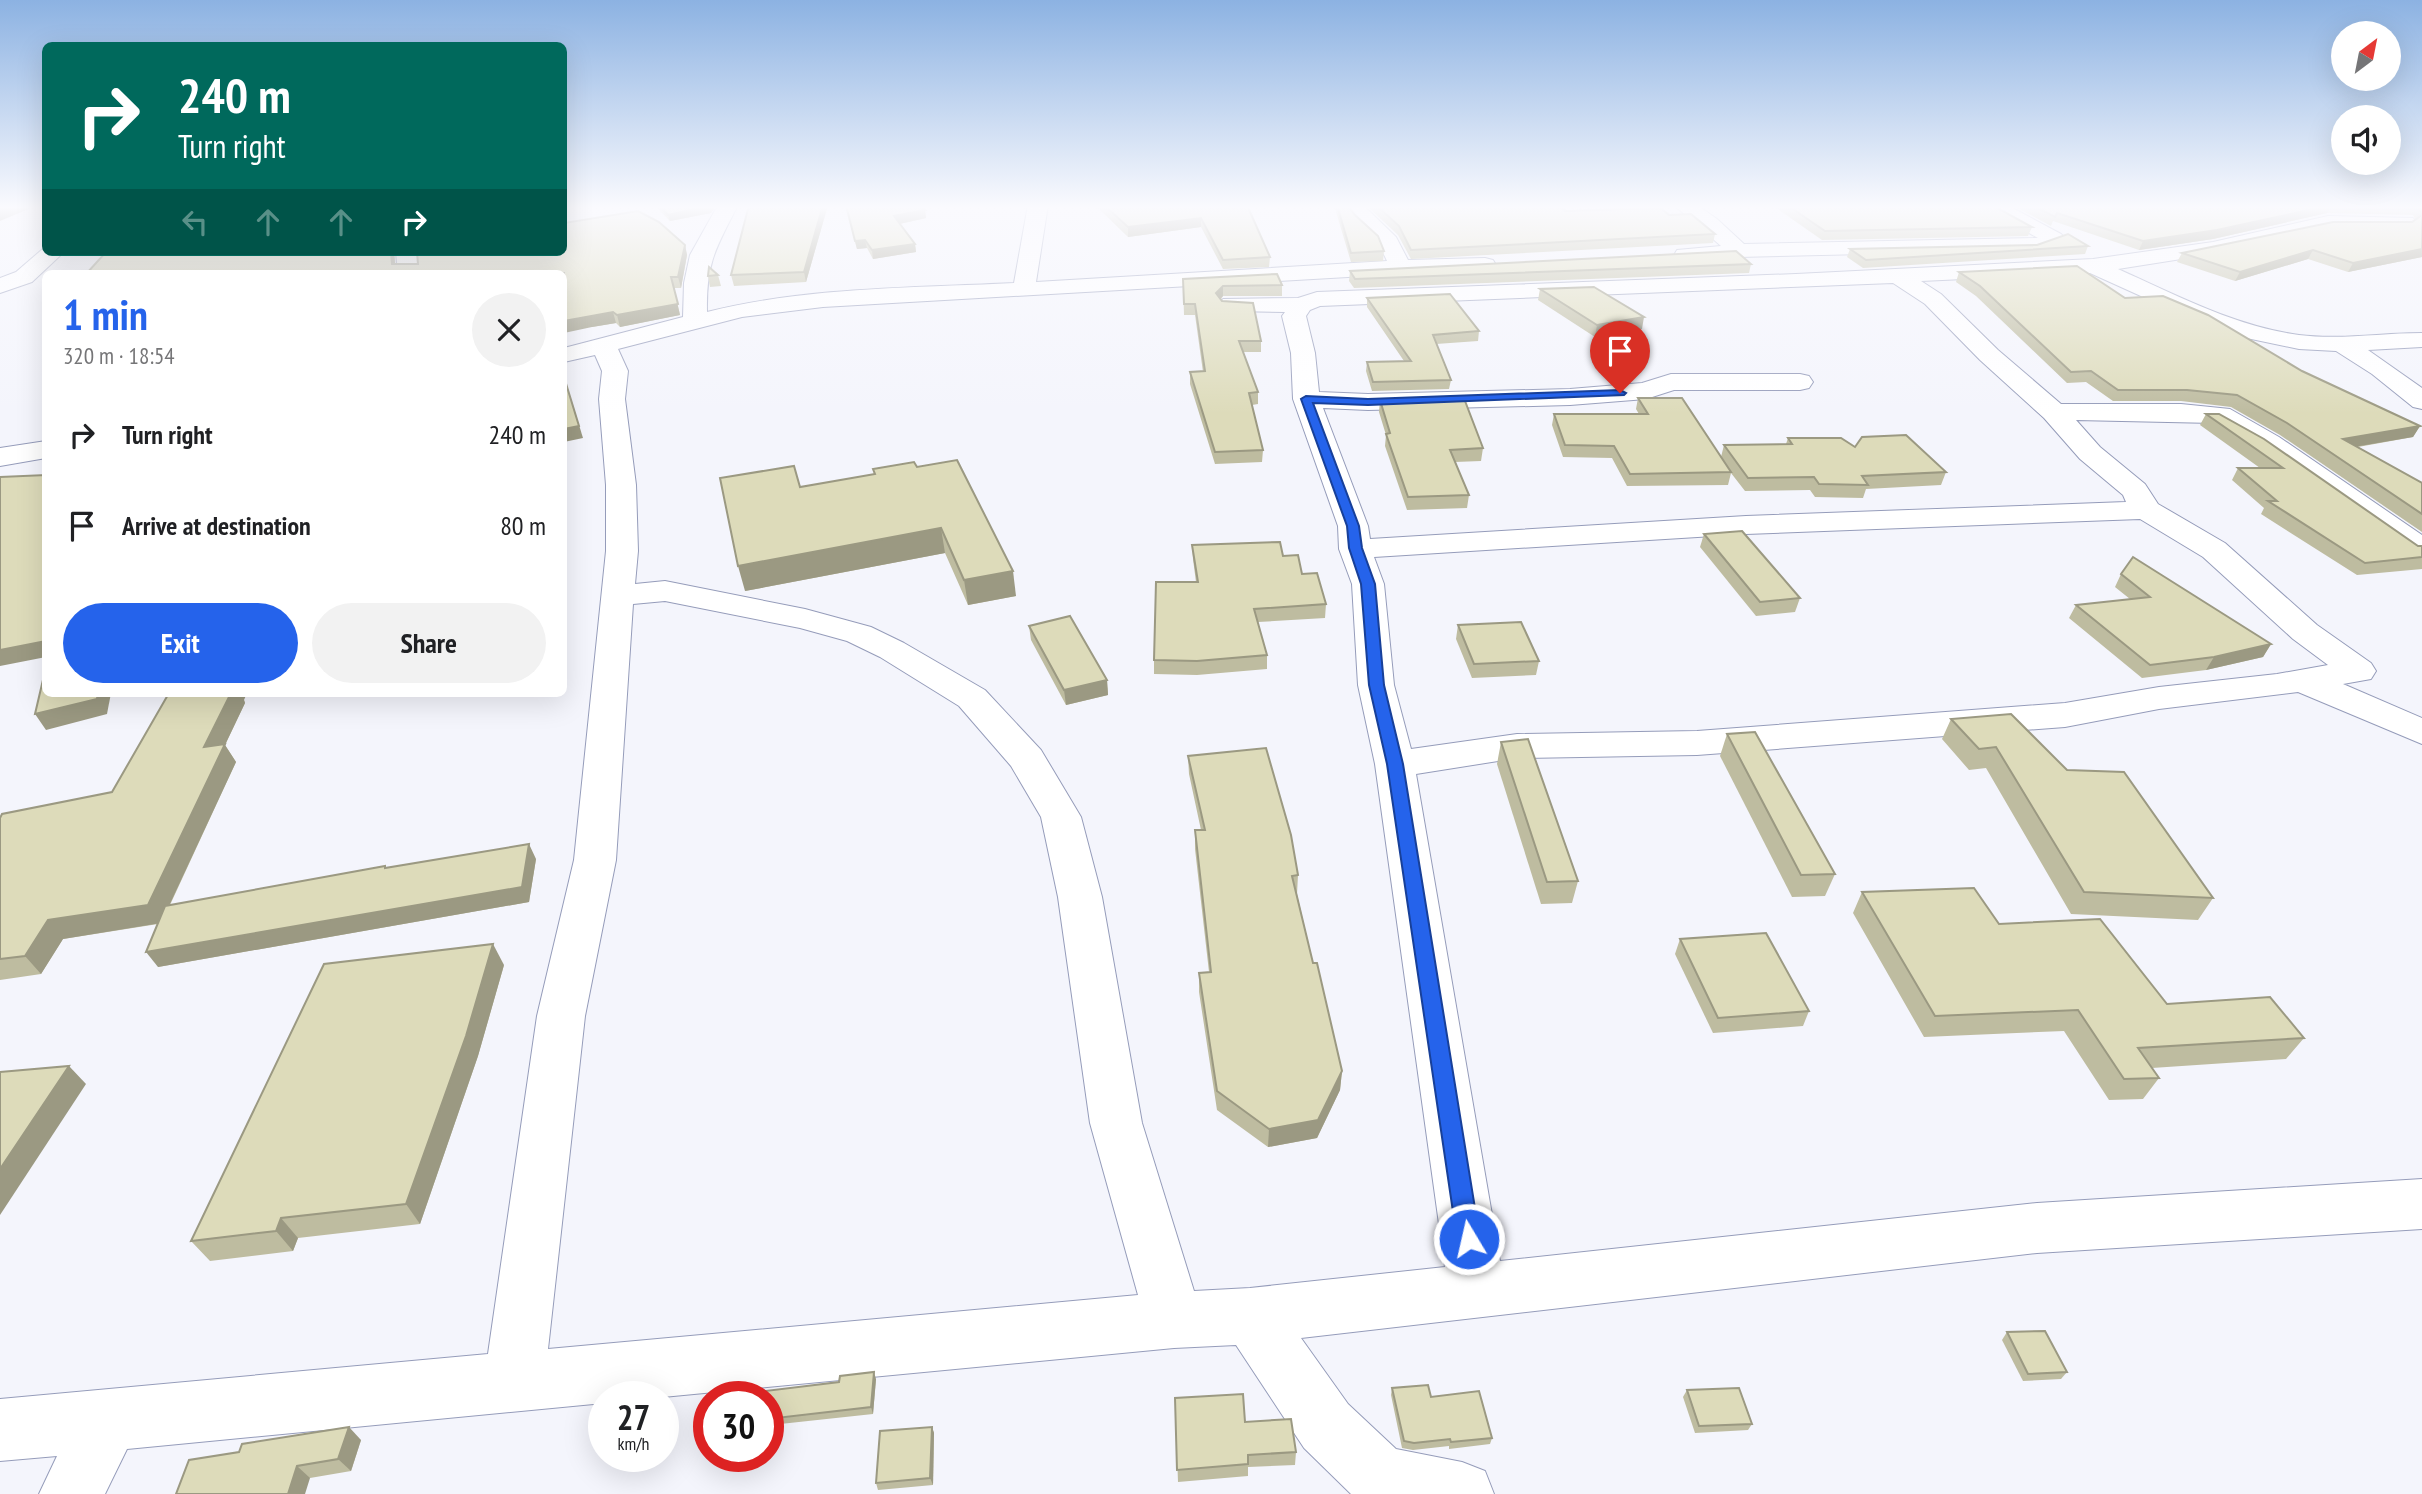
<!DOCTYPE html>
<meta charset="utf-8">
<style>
:root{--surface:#fff;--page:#f2f2f2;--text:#202124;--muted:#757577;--accent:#2563eb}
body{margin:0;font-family:"PT Sans Narrow",sans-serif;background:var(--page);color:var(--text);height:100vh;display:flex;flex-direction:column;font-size:26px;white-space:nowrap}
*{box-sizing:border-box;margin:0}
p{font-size:23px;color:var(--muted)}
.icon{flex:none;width:38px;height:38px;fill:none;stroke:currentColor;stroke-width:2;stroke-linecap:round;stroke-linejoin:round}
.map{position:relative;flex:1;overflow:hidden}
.panel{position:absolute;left:42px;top:270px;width:525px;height:427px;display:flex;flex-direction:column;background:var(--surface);border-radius:10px;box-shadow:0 7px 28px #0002}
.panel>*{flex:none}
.guide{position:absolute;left:42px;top:42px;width:525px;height:214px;border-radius:10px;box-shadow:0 7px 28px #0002;background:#00695c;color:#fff;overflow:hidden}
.needle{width:46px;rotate:32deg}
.controls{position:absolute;left:2331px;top:21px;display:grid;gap:14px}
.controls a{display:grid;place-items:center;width:70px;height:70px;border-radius:50%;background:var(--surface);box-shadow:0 7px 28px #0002;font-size:35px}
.speed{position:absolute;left:588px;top:1381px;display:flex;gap:14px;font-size:35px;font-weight:700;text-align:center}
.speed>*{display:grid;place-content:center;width:91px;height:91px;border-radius:50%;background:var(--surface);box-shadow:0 7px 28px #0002;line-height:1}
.speed small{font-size:18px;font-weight:400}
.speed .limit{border:10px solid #d22;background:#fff;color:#111}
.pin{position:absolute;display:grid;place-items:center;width:60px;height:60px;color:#fff;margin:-72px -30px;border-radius:50% 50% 50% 0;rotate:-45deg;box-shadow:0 0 7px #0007}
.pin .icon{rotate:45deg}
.me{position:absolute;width:77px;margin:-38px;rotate:351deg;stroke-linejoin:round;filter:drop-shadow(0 0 5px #0008)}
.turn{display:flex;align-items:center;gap:24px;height:147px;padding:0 21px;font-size:32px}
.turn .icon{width:91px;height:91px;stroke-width:2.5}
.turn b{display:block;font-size:49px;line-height:60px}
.lanes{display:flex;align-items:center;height:66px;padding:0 21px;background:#0003;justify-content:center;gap:35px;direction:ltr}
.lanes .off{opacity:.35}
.round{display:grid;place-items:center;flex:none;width:74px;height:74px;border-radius:37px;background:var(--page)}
.overview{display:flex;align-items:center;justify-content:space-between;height:119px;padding:0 21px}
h1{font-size:42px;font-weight:800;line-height:52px;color:var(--accent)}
.primary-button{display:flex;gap:14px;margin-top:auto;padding:14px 21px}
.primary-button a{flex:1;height:80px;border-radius:42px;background:var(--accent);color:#fff;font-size:28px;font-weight:800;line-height:80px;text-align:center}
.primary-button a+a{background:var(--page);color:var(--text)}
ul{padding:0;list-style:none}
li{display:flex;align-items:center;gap:21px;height:91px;padding:0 21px}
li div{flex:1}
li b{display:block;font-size:26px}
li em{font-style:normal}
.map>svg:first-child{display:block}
</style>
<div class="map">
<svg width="2422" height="1494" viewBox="0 0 2422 1494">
<rect width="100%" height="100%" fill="#f4f5fc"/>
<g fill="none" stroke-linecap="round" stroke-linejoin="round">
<g stroke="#959cba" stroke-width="2">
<g id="street">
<path d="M718,205H738C716,248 706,262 707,312C806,287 912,288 1014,283L1028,205H1048L1036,282L1387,261C1376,235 1357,228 1343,205H1363L1396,237L1408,260L1485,258L1493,260L1496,265L1493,270L1485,272L1400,274L823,307L742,317L618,349L628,371L625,399L636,485L638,551L635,584L665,581L805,609L871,627L904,643L985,690L1041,750L1081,817L1102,897L1142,1123L1194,1291L1250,1288L1445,1267L1375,764L1358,685L1352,584L1339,549L1338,526L1293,399L1291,353L1282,316L1285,312L1231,311L1223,309L1219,304L1223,299L1298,298L1317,292L1796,274L2093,259L2213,242L2328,216L2413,218L2416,222L2413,226L2406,228H2328L2213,254L2118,269C2176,295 2234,326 2299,335C2340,340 2381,333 2422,333V347L2368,350L2422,388V409L2413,407L2372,374L2336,351L2299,349L2237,336L2185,316L2090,273L1921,281L1941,294L1998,350L2061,404H2181L2230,409L2279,437L2422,535V559L2411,556L2259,449L2214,423L2076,420L2100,447L2145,484L2158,504L2225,543L2317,625L2371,663L2376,671L2371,679L2343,684L2422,718V744L2298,692L2159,709L2065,727L1697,755L1517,758L1416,774L1500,1261L2037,1203L2422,1179V1229L2037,1253L1301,1338L1348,1404L1396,1449L1462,1462L1485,1471L1494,1494H1351L1304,1448L1236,1345L1174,1348L663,1397L604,1396V1403L127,1449L105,1494H39L57,1456L0,1461V1399L488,1354L537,1016L574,860L606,551V485L599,399L602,371L595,355L564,362V348L683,317L684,283L690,255ZM1893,283L1925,304L1980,360L2044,418L2080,459L2123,495L2126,502L1746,516L1370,539L1368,526L1323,408L1368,410L1570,405L1646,399L1674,390H1800L1809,388L1813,382L1809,376L1800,374H1671L1642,383L1570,389L1368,394L1319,392L1315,353L1306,316L1310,310L1320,306ZM2140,519L2203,557L2293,639L2328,665L2277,674L2159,687L2065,703L1697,731L1517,734L1411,749L1394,685L1384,584L1374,557L1746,534ZM665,601L800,628L847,641L880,657L959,706L1011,766L1041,817L1058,897L1090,1123L1138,1295L548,1349L585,1016L616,860L633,604Z"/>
<polygon points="1674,205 1697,205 1717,219 1744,244 2038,238 1986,209 1983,205 2007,205 2061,234 2065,238 2061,242 2034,250 1738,257 1685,261 1677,260 1674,255 1677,250 1721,246"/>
<polygon points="396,252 418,252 420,273 398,273"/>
<polygon points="46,441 46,458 0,466 0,448"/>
</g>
</g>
<g stroke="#959cba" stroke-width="2">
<polygon id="highway" points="45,247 46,252 64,252 32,282 0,293 0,278 16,272"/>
</g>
<use href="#street" fill="#fff" fill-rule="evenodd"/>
<use href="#highway" fill="#fff" fill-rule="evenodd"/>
</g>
<g fill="#bebca0">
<polygon points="654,205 716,205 711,213 670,221"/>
<polygon points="828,205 806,282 734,286 731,275"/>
<polygon points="845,205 917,205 925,210 926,218 899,224 915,244 916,252 873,259 867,248 857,249"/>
<polygon points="1095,205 1247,205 1270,257 1269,267 1223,269 1201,227 1128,237"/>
<polygon points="1334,205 1347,205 1384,251 1383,261 1351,262"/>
<polygon points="1366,205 1560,205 1565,211 1669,215 1715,234 1713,243 1411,259 1398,235"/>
<polygon points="1772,205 1992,205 2032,227 2028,236 1822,240"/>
<polygon points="2012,205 2422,205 2422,257 2348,272 2308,259 2235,281 2177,262 2182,253 2412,222 2415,219 2413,215 2327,213 2213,239 2139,250 2053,221 2051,226"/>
<polygon points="685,245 687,255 681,288 674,288 680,315 620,327 616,323 592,327 564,273 106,252 394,252 395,264 418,264"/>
<polygon points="2088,246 2085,254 1863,268 1847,257 1850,249"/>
<polygon points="1751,264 1749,273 1354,288 1349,281 1350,271"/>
<polygon points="1959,272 2125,298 2302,371 2420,426 2413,437 2358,447 2422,483 2422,532 2280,435 2231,407 2181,401 2113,401 2086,382 2067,383 1976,296 1956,282"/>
<polygon points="718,275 721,286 710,287 708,276"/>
<polygon points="1183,279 1282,285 1282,296 1223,296 1221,299 1261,341 1261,352 1243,352 1258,392 1258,404 1252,405 1263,450 1262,462 1215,464 1190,384 1190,372 1203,372 1195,315 1184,315"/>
<polygon points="1540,289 1642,329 1595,337 1538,300"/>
<polygon points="1367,298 1479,331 1478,341 1436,344 1451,380 1449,389 1372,391 1366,371 1367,362 1404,361 1367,307"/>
<polygon points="1638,398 1721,457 1724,445 1786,444 1788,438 1855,447 1946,472 1941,485 1866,489 1863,498 1815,497 1810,490 1745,491 1731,473 1728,485 1627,486 1612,458 1563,457 1552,425 1554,414 1639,414 1636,409"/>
<polygon points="1380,400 1483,448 1481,461 1455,462 1469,495 1467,508 1407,510 1385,446 1386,435 1379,412"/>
<polygon points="2206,414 2418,546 2422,546 2422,569 2357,575 2261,514 2264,508 2232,480 2238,468 2260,468 2200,425"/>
<polygon points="917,467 1016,596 968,605 945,553 745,591 800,487 874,474 873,469"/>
<polygon points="1704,534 1800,598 1795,612 1756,616 1700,547"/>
<polygon points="1192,545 1283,556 1302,574 1326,604 1325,618 1258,622 1267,655 1267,669 1197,675 1154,674 1154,660 1196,582 1193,559"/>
<polygon points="2121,574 2271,644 2263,657 2206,670 2142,678 2069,618 2076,605 2130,599 2115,587"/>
<polygon points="1458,625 1539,661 1536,675 1472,678 1456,639"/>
<polygon points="1029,626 1107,680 1108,695 1066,705 1031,640"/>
<polygon points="244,700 245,703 225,745 236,762 170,905 385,866 387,868 536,859 529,902 158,967 158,924 63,939 41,974 0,980 0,818 112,792"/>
<polygon points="1951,719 2067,770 2213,898 2198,920 2071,914 1986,768 1969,770 1942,739"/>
<polygon points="1727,734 1835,874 1825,896 1792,897 1720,756"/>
<polygon points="1501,742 1578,881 1572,903 1541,904 1497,764"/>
<polygon points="1188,756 1298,875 1297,894 1313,963 1342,1071 1340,1090 1317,1138 1268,1147 1217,1110 1199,992 1199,973 1209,972 1195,849 1195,830 1201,830 1189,774"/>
<polygon points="1862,892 1999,924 2167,1004 2304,1038 2286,1059 2152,1068 2159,1078 2143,1099 2109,1100 2064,1031 1924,1037 1853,913"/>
<polygon points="1680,939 1809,1011 1803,1026 1713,1033 1675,954"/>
<polygon points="504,965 478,1056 420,1224 298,1238 293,1251 210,1261 191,1241"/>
<polygon points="2007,1332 2067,1372 2061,1379 2023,1381 2002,1340"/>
<polygon points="876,1379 873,1414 771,1425 768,1419"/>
<polygon points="1392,1388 1431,1397 1492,1438 1490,1444 1449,1449 1449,1446 1413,1450 1402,1448 1391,1395"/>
<polygon points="1687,1390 1752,1424 1748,1430 1695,1433 1683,1397"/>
<polygon points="1175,1398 1245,1422 1296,1452 1295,1465 1248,1467 1248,1476 1178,1482"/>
<polygon points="932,1427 934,1433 933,1485 878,1490 876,1483"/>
<polygon points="361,1440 351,1471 310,1478 176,1494"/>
</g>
<g fill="#9b9982">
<polygon points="0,205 38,205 0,221"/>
<polygon points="710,205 716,205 711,213 670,221 668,215"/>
<polygon points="823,205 828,205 806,282 804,272"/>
<polygon points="2332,205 2327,213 2213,239 2139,250 2143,241"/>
<polygon points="925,210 926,218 895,225 894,216"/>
<polygon points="1201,218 1201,227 1128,237 1128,227"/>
<polygon points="865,240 867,248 857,249 855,241"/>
<polygon points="915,244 916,252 873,259 872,250"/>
<polygon points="685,245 687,255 681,288 678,277"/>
<polygon points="2422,249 2422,257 2348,272 2353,263"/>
<polygon points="2313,250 2308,259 2235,281 2240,272"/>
<polygon points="391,252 394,252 396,273 392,264"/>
<polygon points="671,277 680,315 620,327 617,315"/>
<polygon points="1223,286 1223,296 1216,304 1216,293"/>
<polygon points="613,312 616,323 592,327 564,333 564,321"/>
<polygon points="1644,317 1642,329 1595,337 1597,325"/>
<polygon points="564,376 583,438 564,442"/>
<polygon points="2420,426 2413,437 2336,450 2343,439"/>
<polygon points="941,528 945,553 745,591 738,566"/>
<polygon points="1013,571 1016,596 968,605 964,580"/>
<polygon points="46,641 46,657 0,666 0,650"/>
<polygon points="2271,644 2263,657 2206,670 2214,657"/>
<polygon points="1107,680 1108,695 1066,705 1064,690"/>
<polygon points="98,693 111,693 107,714 46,730 35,714"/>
<polygon points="231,693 247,693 244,700 245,703 225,745 236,762 161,923 63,939 41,974 25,956 48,920 204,747"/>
<polygon points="529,844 536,859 529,902 158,967 146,952"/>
<polygon points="493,944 504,965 478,1056 420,1224 406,1204"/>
<polygon points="69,1066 86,1084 0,1215 0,1169"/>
<polygon points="1342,1071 1340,1090 1317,1138 1268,1147 1269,1129"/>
<polygon points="281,1218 298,1238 293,1251 276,1231"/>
<polygon points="874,1372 876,1379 873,1414 871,1407"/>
<polygon points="349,1427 361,1440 351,1471 338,1459"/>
<polygon points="932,1427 934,1433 933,1485 930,1478"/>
<polygon points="297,1466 310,1478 305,1494 288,1494"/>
</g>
<g fill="#dddbba" stroke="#9b9982" stroke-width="2">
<polygon points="659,205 710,205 709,206 668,215"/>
<polygon points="749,205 823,205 804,272 731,275"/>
<polygon points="846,205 917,205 925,210 894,216 915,244 872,250 865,240 855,241"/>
<polygon points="1104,205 1247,205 1270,257 1223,260 1201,218 1128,227"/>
<polygon points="1337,205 1347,205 1355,215 1378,236 1384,251 1351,253"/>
<polygon points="1376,205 1560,205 1565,211 1661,208 1669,215 1691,214 1715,234 1411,250 1399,226"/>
<polygon points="1787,205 1992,205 2032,227 1825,231"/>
<polygon points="2032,205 2332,205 2217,230 2143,241 2057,213 2055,217"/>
<polygon points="2333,205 2422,205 2422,213 2418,207"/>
<polygon points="638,211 659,222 685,245 678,277 671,277 678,304 617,315 613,312 564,321 564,273 87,273 106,252 391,252 392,264 418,264 417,252 564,252 564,223"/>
<polygon points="2422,215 2422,249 2353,263 2313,250 2240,272 2182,253 2333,222 2412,222"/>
<polygon points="2068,234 2088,246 1866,260 1850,249 2037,245"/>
<polygon points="1736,251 1751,264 1355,279 1350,271"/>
<polygon points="2077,266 2125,298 2163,296 2208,315 2302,371 2420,426 2343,439 2422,483 2422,514 2287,423 2237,395 2187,390 2118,390 2091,371 2071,372 1980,286 1959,272"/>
<polygon points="709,267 718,275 708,276"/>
<polygon points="1277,274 1282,285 1223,286 1216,293 1222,301 1253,303 1261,341 1239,341 1258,392 1249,393 1263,450 1215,452 1190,372 1205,371 1195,304 1184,304 1183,279"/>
<polygon points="1594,287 1644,317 1597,325 1540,289"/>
<polygon points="1450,294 1479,331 1433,335 1451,380 1373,382 1367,362 1411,361 1367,298"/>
<polygon points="564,377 579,426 564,429"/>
<polygon points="1459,398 1460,401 1465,401 1483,448 1450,450 1469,495 1408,497 1386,434 1390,433 1380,400"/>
<polygon points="1638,398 1682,398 1731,472 1630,474 1614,446 1565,445 1554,414 1648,414"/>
<polygon points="2206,414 2219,414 2264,439 2418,546 2422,546 2422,557 2365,563 2268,501 2277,501 2238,468 2283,468"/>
<polygon points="1906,435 1946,472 1862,476 1868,485 1819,484 1814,477 1748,478 1724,445 1792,444 1788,438 1841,438 1855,447 1862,437"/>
<polygon points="957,460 1013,571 964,580 941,528 738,566 720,478 794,466 800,487 875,474 873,469 914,462 917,467"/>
<polygon points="46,475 46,641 0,650 0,477"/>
<polygon points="1742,531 1800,598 1760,602 1704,534"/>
<polygon points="1280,542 1283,556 1298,555 1302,574 1317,573 1326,604 1254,609 1267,655 1197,661 1154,660 1156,582 1198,582 1192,545"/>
<polygon points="2133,557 2271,644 2214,657 2150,665 2076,605 2150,597 2121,574"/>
<polygon points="1070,616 1107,680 1064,690 1029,626"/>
<polygon points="1521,622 1539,661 1474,664 1458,625"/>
<polygon points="46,667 46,693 98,693 97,699 35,714"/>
<polygon points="169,693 231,693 204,747 225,744 148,905 48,920 25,956 0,959 0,818 2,814 112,792"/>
<polygon points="2011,714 2067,770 2124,772 2213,898 2084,892 1996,747 1979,749 1951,719"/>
<polygon points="1755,732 1835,874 1801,875 1727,734"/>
<polygon points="1528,739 1578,881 1547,882 1501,742"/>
<polygon points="1266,748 1291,835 1298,875 1292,876 1313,963 1317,963 1342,1071 1318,1120 1269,1129 1217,1091 1199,973 1211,972 1195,830 1205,830 1188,756"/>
<polygon points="529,844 522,887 146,952 165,906 385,866 385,868"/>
<polygon points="1974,888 1999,924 2100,919 2167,1004 2270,997 2304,1038 2138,1048 2159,1078 2124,1079 2078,1010 1935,1016 1862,892"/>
<polygon points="1766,933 1809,1011 1718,1018 1680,939"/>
<polygon points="493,944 466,1036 406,1204 281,1218 276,1231 191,1241 324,964"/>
<polygon points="69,1066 0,1169 0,1072"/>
<polygon points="2045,1331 2067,1372 2028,1374 2007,1332"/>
<polygon points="874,1372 871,1407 768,1419 768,1396 766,1396 765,1391 839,1382 840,1376"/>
<polygon points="1428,1385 1431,1397 1479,1391 1492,1438 1451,1442 1450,1439 1414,1443 1404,1441 1392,1388"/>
<polygon points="1739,1388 1752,1424 1699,1426 1687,1390"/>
<polygon points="1243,1394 1245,1422 1291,1419 1296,1452 1248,1455 1248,1464 1177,1470 1175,1398"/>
<polygon points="349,1427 338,1459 297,1466 288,1494 176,1494 189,1460 239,1452 242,1444"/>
<polygon points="932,1427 930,1478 876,1483 880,1431"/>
</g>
<linearGradient id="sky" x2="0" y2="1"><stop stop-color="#8cb2e2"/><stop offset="0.5" stop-color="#fafafe"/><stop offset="1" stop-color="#fafafe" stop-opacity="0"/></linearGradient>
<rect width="2422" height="414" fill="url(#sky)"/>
<polygon fill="#2563eb" stroke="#184099" stroke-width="2" points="1620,390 1626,393 1624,395 1368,405 1313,403 1359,526 1362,548 1375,584 1384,685 1403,764 1480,1239 1477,1246 1469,1250 1461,1246 1457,1239 1387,764 1369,685 1361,584 1349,548 1347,526 1301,399 1306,396 1368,399"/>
</svg>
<div class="controls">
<a><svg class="needle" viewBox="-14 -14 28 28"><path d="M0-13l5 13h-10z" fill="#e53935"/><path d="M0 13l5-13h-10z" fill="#757577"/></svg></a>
<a><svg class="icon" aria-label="sound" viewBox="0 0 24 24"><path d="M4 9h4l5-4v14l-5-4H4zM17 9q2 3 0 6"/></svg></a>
</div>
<div class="speed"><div>27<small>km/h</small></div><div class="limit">30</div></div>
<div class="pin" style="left:1620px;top:393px;background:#d93025"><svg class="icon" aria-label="arrive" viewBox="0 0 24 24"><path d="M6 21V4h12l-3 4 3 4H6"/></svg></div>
<svg class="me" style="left:1469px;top:1239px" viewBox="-20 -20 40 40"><circle r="17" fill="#2563eb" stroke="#fff" stroke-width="3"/><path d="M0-11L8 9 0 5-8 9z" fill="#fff"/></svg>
<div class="guide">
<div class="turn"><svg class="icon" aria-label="right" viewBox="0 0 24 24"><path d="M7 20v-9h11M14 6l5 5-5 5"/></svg><div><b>240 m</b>Turn right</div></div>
<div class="lanes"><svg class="icon off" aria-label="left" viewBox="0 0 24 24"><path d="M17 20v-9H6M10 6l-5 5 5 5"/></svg><svg class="icon off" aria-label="ahead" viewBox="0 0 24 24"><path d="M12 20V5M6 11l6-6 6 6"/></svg><svg class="icon off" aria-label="ahead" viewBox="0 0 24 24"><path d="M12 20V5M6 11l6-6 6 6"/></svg><svg class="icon" aria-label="right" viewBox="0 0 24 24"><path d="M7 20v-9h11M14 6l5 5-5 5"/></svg></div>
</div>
<section class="panel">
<div class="overview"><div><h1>1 min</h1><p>320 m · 18:54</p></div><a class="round"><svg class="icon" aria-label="close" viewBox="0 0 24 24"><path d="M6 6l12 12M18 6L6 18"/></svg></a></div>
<ul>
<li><svg class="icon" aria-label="right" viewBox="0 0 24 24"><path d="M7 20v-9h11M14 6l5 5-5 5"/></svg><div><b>Turn right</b></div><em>240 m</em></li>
<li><svg class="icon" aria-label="arrive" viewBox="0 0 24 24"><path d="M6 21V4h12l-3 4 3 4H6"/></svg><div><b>Arrive at destination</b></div><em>80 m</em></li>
</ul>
<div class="primary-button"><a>Exit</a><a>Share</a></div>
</section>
</div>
